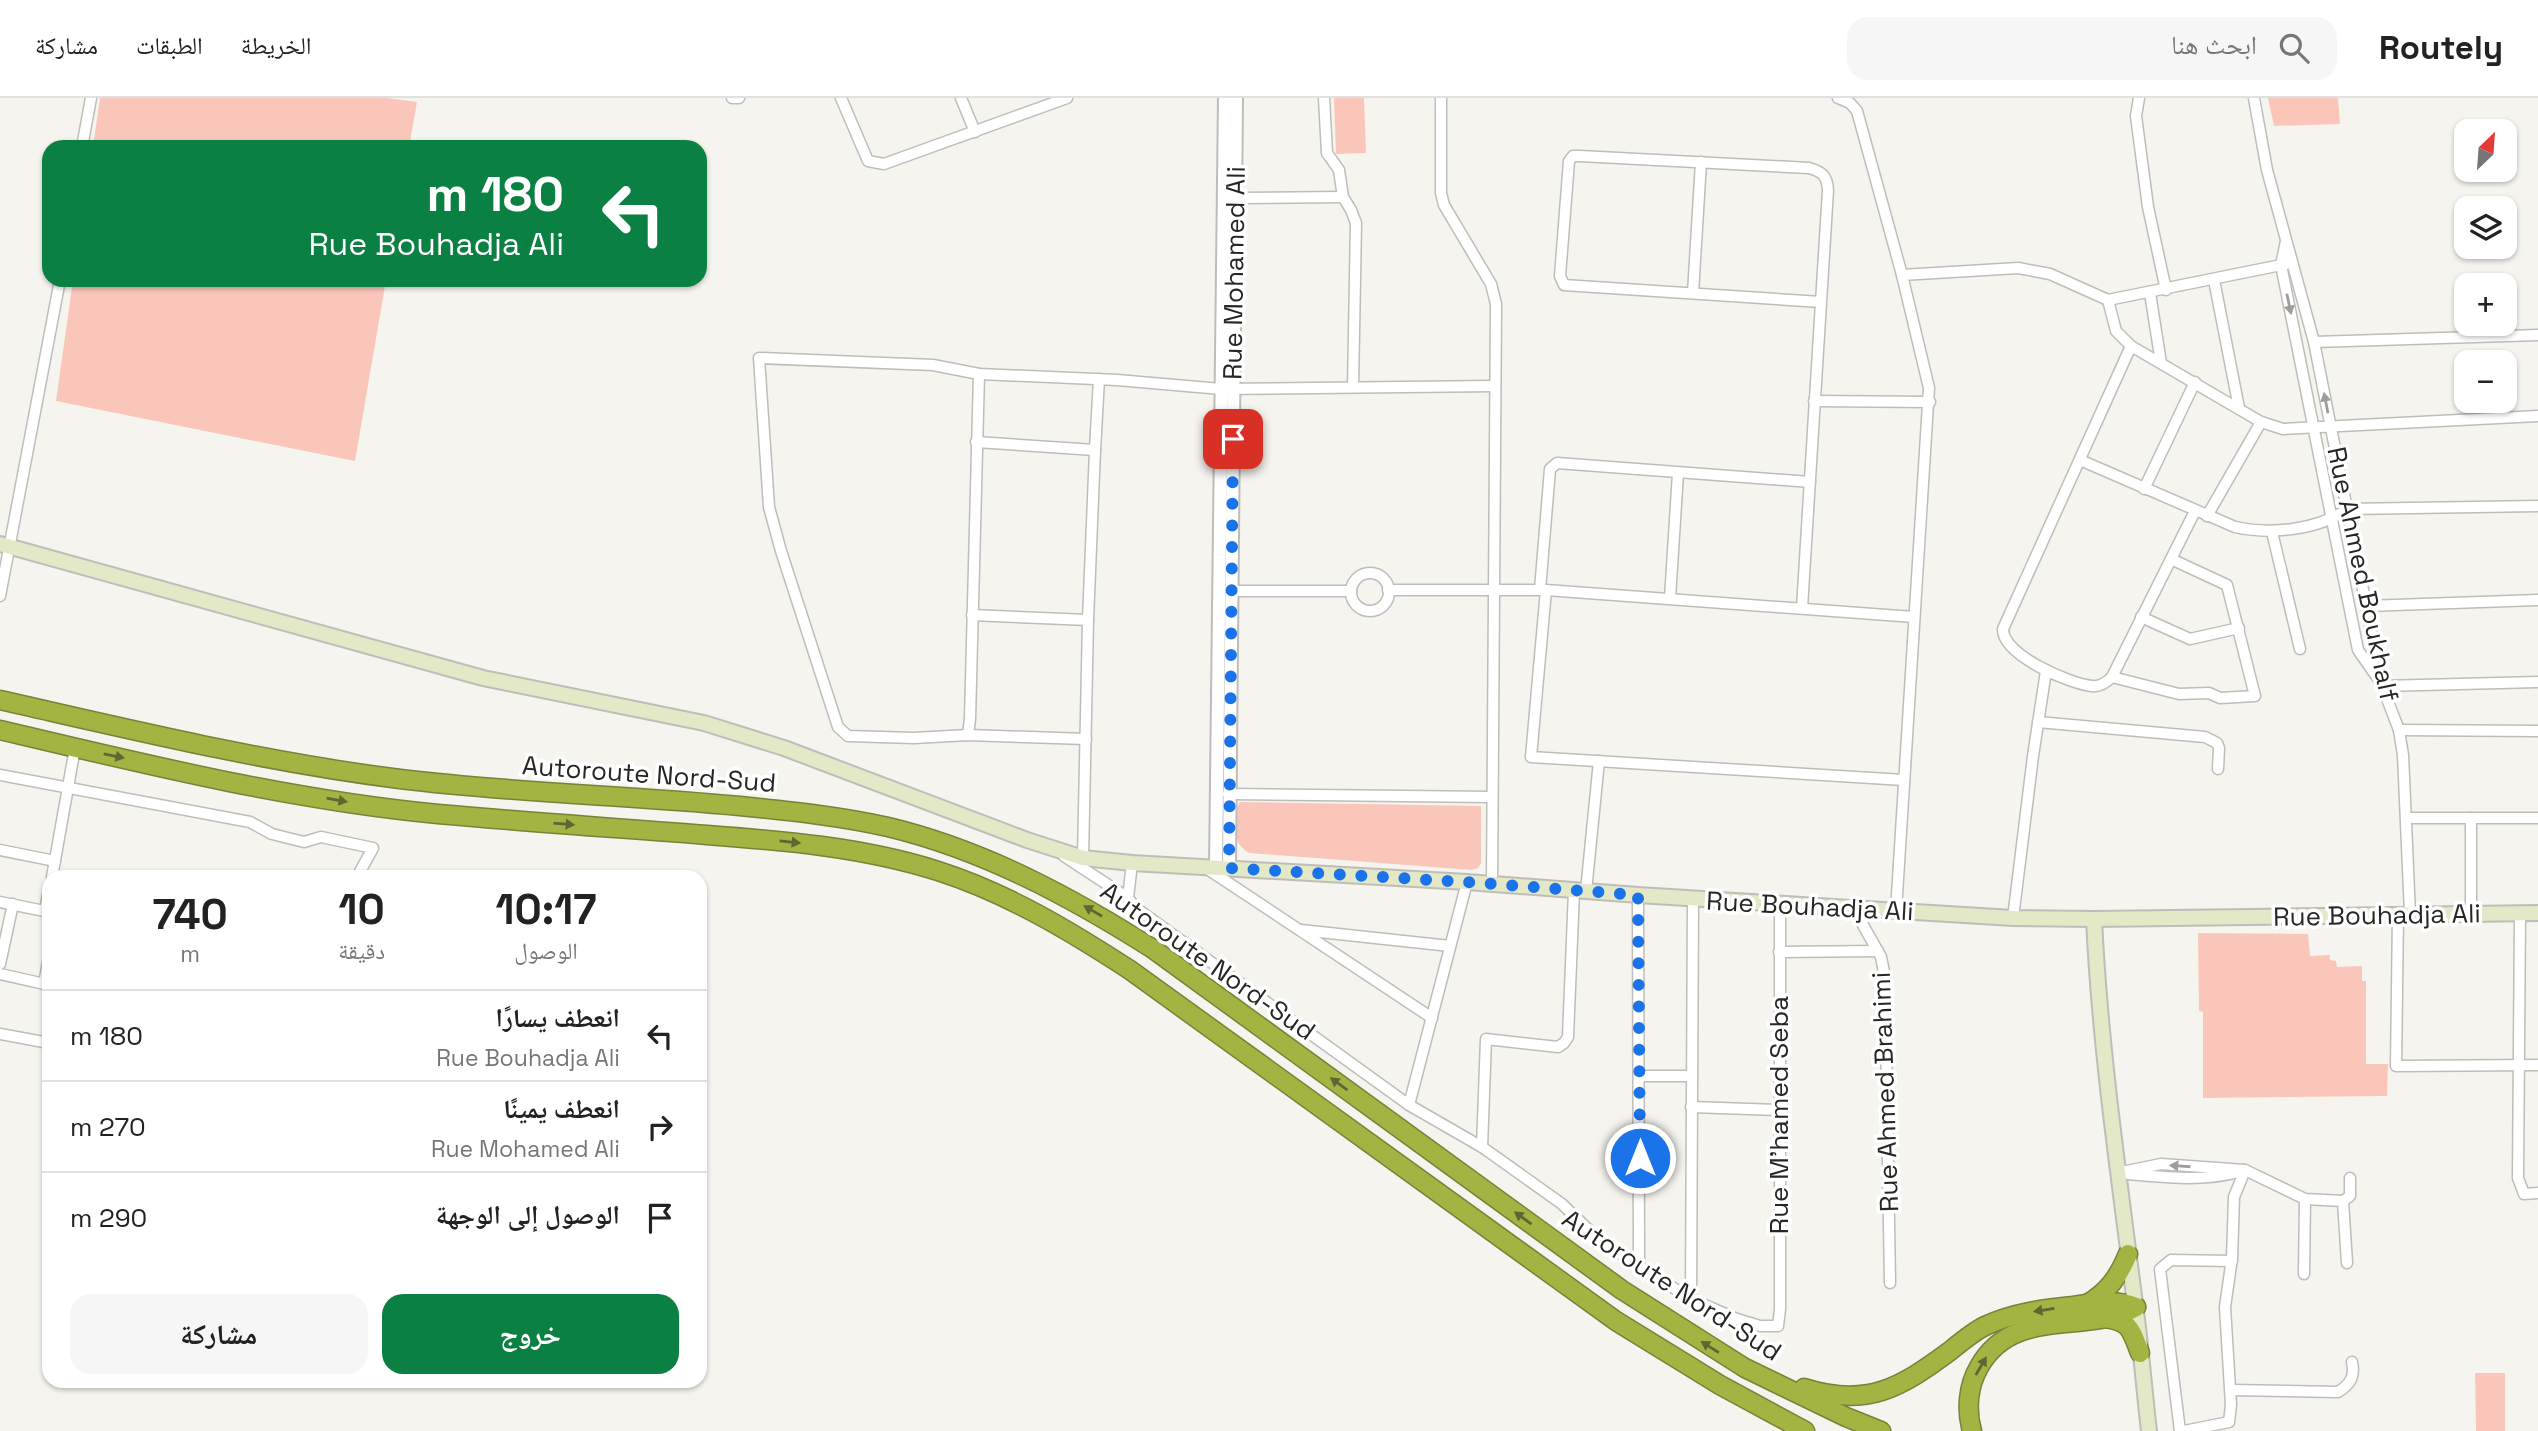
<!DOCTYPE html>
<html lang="ar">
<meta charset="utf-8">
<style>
:root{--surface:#fff;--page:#f6f6f6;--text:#222;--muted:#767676;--line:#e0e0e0;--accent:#0b8043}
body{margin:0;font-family:"Space Grotesk","Noto Naskh Arabic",sans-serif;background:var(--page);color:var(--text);direction:rtl;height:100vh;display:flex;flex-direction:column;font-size:26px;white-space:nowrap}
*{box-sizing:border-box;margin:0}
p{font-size:23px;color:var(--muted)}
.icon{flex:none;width:38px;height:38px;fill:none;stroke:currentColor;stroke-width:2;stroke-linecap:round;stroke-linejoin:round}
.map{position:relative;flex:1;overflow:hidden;direction:ltr}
.details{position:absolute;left:42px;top:772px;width:665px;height:518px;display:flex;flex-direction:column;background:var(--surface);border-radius:21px;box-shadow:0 2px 5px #0004;direction:rtl}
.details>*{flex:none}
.top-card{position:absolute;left:42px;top:42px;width:665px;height:147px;border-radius:21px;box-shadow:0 2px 5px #0004;direction:rtl;background:#0b8043;color:#fff;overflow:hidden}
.needle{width:46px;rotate:25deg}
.tools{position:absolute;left:2454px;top:21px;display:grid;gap:14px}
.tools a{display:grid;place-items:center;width:63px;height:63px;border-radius:14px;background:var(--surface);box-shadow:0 2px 5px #0004;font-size:35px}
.pin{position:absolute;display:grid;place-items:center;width:60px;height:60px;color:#fff;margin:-30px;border-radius:14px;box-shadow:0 4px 10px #0006}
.me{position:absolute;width:77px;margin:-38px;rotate:0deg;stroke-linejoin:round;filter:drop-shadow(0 0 5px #0008)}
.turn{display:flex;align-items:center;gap:24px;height:147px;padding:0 28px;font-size:32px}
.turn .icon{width:91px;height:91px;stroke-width:2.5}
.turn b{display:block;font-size:49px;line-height:60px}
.eta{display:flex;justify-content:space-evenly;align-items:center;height:119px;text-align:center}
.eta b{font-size:42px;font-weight:700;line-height:49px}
.cta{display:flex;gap:14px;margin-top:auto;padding:14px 28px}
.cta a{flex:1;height:80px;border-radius:21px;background:var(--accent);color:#fff;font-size:28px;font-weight:700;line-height:80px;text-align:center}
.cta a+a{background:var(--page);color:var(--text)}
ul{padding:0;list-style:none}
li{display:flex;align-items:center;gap:21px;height:91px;padding:0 28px;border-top:2px solid var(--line)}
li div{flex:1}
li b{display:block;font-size:26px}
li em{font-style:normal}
header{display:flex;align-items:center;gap:42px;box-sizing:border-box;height:98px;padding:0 35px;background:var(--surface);border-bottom:2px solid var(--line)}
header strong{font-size:33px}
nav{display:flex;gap:38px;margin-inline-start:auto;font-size:24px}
.search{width:490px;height:63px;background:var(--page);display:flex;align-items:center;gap:18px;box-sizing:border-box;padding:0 24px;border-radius:21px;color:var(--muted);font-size:26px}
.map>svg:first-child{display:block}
</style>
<header>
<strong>Routely</strong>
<div class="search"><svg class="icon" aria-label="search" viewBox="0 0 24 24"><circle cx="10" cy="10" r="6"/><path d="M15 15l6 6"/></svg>ابحث هنا</div>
<nav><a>الخريطة</a><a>الطبقات</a><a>مشاركة</a></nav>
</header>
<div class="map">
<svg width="2538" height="1333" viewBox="0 0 2538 1333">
<rect width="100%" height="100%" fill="#f6f4ef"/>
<g fill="#fac6ba">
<polygon points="100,0 387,0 417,4 409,49 93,49"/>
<polygon points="1334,0 1364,0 1366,55 1336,56"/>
<polygon points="2268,0 2338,0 2340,26 2274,28"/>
<polygon points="73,182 386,182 355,363 56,303"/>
<path d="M1240,704L1481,708V765L1478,770L1472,772L1249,755C1232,745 1228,721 1240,704Z"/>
<polygon points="2198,835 2308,836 2310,858 2330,857 2330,862 2336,863 2337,869 2362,868 2362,883 2366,883 2366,966 2388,966 2387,998 2203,1000 2203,914 2199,913"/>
<polygon points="2475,1275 2505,1275 2505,1333 2476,1333"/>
</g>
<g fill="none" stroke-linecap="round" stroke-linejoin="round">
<g stroke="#bfbdb9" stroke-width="13">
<g id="minor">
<polyline points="732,0 739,0"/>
<polyline points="841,0 868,63 884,66 1067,0"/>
<polyline points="961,0 975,34"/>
<polyline points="1324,0 1327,55 1339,72 1343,99 1351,112 1356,125 1353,289"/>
<polyline points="1441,0 1441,95 1444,107 1491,186 1496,206 1492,786"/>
<polyline points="1838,0 1850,5 1857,13 1902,177 1929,290 1896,813"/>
<polyline points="2139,0 2136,18 2148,109 2166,192"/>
<polyline points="2254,0 2267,72 2314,244 2382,588 2399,632 2403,657 2410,816"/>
<polyline points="82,49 91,0"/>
<polyline points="1235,100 1343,99"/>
<polyline points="2286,143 2281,167 2358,552 2379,582"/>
<polyline points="1902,177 2018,170 2050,176 2108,202"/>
<polyline points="2214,182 2239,310"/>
<polyline points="1693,195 1701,64"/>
<polyline points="2150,195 2161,265"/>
<path d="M2108,202L2116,233L2131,248L2003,531C2002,557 2070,586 2092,588C2100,589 2107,584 2112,579L2195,413"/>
<polyline points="2108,202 2286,166"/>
<polyline points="2314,244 2538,237"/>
<polyline points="2131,248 2261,324 2283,331 2538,318"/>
<polyline points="1814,303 1930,304"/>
<polyline points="976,344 1095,352 1099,281"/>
<path d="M2080,362L2235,429C2271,437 2317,432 2348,411L2538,408"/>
<polyline points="2144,391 2195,284"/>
<polyline points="2207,418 2261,324"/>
<polyline points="2272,434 2300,551"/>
<circle cx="1370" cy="494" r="19"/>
<polyline points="1388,492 1546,492 1914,519"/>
<polyline points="1540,492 1550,371 1557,365 1810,384"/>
<polyline points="1546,492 1531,659 1904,682"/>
<polyline points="1232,493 1351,493"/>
<polyline points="0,498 60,182"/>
<polyline points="1670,500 1678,375"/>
<polyline points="2366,508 2538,502"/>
<path d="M1802,510L1828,92C1827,78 1823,74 1809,70L1580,58H1573L1569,63L1560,178L1564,187L1821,204"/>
<polyline points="972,517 1088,522 1083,760"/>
<polyline points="2141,519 2190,541 2239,530"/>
<polyline points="1088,522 1095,352"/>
<polyline points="2112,579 2179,596 2209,595 2220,600 2255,598 2227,487 2171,461"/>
<polyline points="2382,588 2538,584"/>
<polyline points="2038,624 2205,639 2217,645 2219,650 2218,671"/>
<polyline points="2399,632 2538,633"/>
<polyline points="968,637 970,621 979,276"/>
<polyline points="1086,641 968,637 914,640 848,638 838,629 781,453 769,409 759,260 933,267 979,276 1117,282 1221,291 1494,288"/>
<polyline points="0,677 250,724 272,736 304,744 321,739 373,750 357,779"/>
<polyline points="1228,696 1491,699"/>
<polyline points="2408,720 2538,720"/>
<polyline points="2471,720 2471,815"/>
<polyline points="0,752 55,763"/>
<polyline points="1064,758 1128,800 1136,810 1409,1007 1482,1049 1562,1106 1596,1139 1639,1168 1691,1201 1737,1221 1760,1228 1778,1228 1780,1211 1780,806"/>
<polyline points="1206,770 1432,920"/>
<polyline points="52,779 75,650"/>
<polyline points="1586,793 1599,663"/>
<polyline points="1638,797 1639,1168"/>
<polyline points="1128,800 1132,765"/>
<polyline points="0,804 49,814"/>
<polyline points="1854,811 1881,859 1885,879 1890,1185"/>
<polyline points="45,812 49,792"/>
<polyline points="2520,815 2518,1080 2524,1096 2538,1095"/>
<polyline points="2398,816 2396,968 2538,967"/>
<polyline points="2013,820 2033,658 2046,573"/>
<polyline points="1301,832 1450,848"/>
<polyline points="1779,854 1878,853"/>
<polyline points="0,866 13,806"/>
<polyline points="0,876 49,887"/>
<polyline points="44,886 49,859"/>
<polyline points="0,936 49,945"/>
<polyline points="1640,978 1691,978"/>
<polyline points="1409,1007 1467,784"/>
<polyline points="1691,1009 1778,1012"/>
<polyline points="1482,1049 1486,941 1558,949 1564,945 1568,939 1574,793"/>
<polyline points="2117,1075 2161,1066 2245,1072 2305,1101 2343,1103 2347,1165"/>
<path d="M2128,1076C2164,1079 2202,1084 2238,1074"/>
<polyline points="2343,1103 2350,1098 2350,1080"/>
<polyline points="2304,1176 2305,1101"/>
<polyline points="1691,1201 1693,801"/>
<path d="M2231,1292L2338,1294C2351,1286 2355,1278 2352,1264"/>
<polyline points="2180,1333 2160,1171 2171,1162 2232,1163"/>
<polyline points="2184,1333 2229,1324 2231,1307 2225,1209 2232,1160 2234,1099 2245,1072"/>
</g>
</g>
<g stroke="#bfbdb9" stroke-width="16">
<g id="tertiary">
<polyline points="1216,770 1225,0"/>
<polyline points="1229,770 1236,0"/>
</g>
</g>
<g stroke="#bfbdb9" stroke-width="18">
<g id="secondary">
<polyline points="0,446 483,580 704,625 784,650 1027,742 1083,760 1132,765 1467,784 1638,797 2013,820 2094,821 2538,815"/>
<path d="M2094,821C2100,951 2119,1078 2135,1206C2141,1248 2144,1291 2149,1333"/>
</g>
</g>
<g stroke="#788238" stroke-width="21">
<g id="motorway">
<path d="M0,602C133,632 264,664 400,681C513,695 627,697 740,708C789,713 840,718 888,729C984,752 1071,799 1153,851L1622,1192L1745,1270L1846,1319L1881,1333"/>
<path d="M0,632C144,666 290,702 438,716C527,724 617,730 707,737C785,743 863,749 938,773C1007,795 1070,833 1130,872L1616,1223L1720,1287L1805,1333"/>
<path d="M2087,1206C2108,1194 2119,1178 2128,1156"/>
<path d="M2104,1220C2131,1223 2131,1232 2140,1255"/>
<path d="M1804,1290C1867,1310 1900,1290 1950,1253C1961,1244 1973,1234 1985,1228C2012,1215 2043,1211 2073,1208C2093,1205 2117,1201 2136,1209"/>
<path d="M1972,1333C1966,1312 1968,1288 1979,1269C2014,1207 2087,1238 2136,1209"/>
</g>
</g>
<use href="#minor" stroke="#fff" stroke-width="10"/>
<use href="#tertiary" stroke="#fff" stroke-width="12"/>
<use href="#secondary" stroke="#e3e8c6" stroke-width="14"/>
<use href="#motorway" stroke="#a3b442" stroke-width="18"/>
</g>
<defs><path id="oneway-solid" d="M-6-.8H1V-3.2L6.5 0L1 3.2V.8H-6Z" transform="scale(1.75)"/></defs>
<g fill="#9e9d9c">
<use href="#oneway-solid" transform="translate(2289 206) rotate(78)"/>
<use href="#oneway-solid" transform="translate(2326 305) rotate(-101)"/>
<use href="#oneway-solid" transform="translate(2180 1068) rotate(-176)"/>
</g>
<g fill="#5f6632">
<use href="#oneway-solid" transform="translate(114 658) rotate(12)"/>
<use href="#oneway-solid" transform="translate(337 702) rotate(10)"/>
<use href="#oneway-solid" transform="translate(564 726) rotate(5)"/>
<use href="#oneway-solid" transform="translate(790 744) rotate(6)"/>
<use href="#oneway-solid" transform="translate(1093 813) rotate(-150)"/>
<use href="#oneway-solid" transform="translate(1339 986) rotate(-144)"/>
<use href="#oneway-solid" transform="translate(1523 1120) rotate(-144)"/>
<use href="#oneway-solid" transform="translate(2044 1212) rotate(171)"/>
<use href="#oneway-solid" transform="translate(1710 1249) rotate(-148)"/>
<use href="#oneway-solid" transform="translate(1981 1268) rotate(-60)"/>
</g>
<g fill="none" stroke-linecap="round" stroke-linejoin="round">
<polyline stroke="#1a73e8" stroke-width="12" stroke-dasharray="0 21.6" points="1233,341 1229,770 1466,784 1638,797 1640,1060"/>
</g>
<g text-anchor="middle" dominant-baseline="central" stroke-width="7" stroke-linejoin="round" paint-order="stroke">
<g font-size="26" fill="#272624" stroke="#fff">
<text transform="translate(1234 175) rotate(-89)">Rue Mohamed Ali</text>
<text transform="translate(2363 476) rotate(78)">Rue Ahmed Boukhalf</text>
<text transform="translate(649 676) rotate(4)">Autoroute Nord-Sud</text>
<text transform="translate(1810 808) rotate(3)">Rue Bouhadja Ali</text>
<text transform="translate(2377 817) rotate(-1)">Rue Bouhadja Ali</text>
<text transform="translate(1208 863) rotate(35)">Autoroute Nord-Sud</text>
<text transform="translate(1885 994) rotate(-92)">Rue Ahmed Brahimi</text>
<text transform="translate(1779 1017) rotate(-90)">Rue M'hamed Seba</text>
<text transform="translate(1672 1187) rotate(33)">Autoroute Nord-Sud</text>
</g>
</g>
</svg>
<div class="tools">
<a><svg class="needle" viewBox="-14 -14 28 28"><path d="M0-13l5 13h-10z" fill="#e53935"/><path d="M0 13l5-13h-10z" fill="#767676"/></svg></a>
<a><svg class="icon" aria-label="layers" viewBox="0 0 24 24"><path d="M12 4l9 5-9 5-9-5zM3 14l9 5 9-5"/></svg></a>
<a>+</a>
<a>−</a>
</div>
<div class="pin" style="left:1233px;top:341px;background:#d93025"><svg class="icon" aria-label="arrive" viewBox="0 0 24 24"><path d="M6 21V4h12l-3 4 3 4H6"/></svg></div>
<svg class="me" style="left:1640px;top:1060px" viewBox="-20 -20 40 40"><circle r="17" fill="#1a73e8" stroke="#fff" stroke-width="3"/><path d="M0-11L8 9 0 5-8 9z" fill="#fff"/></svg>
<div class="top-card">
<div class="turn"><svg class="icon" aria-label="left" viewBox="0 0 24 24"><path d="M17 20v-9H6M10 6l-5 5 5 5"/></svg><div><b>180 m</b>Rue Bouhadja Ali</div></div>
</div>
<section class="details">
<div class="eta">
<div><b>10:17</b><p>الوصول</p></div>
<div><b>10</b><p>دقيقة</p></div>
<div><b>740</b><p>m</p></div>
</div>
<ul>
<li><svg class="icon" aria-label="left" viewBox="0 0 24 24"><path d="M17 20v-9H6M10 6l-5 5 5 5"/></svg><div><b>انعطف يسارًا</b><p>Rue Bouhadja Ali</p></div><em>180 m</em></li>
<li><svg class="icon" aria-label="right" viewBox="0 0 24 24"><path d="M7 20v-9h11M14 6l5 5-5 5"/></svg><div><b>انعطف يمينًا</b><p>Rue Mohamed Ali</p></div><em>270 m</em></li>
<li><svg class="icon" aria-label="arrive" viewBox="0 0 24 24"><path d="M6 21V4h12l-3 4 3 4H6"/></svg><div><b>الوصول إلى الوجهة</b></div><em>290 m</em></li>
</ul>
<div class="cta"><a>خروج</a><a>مشاركة</a></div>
</section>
</div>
